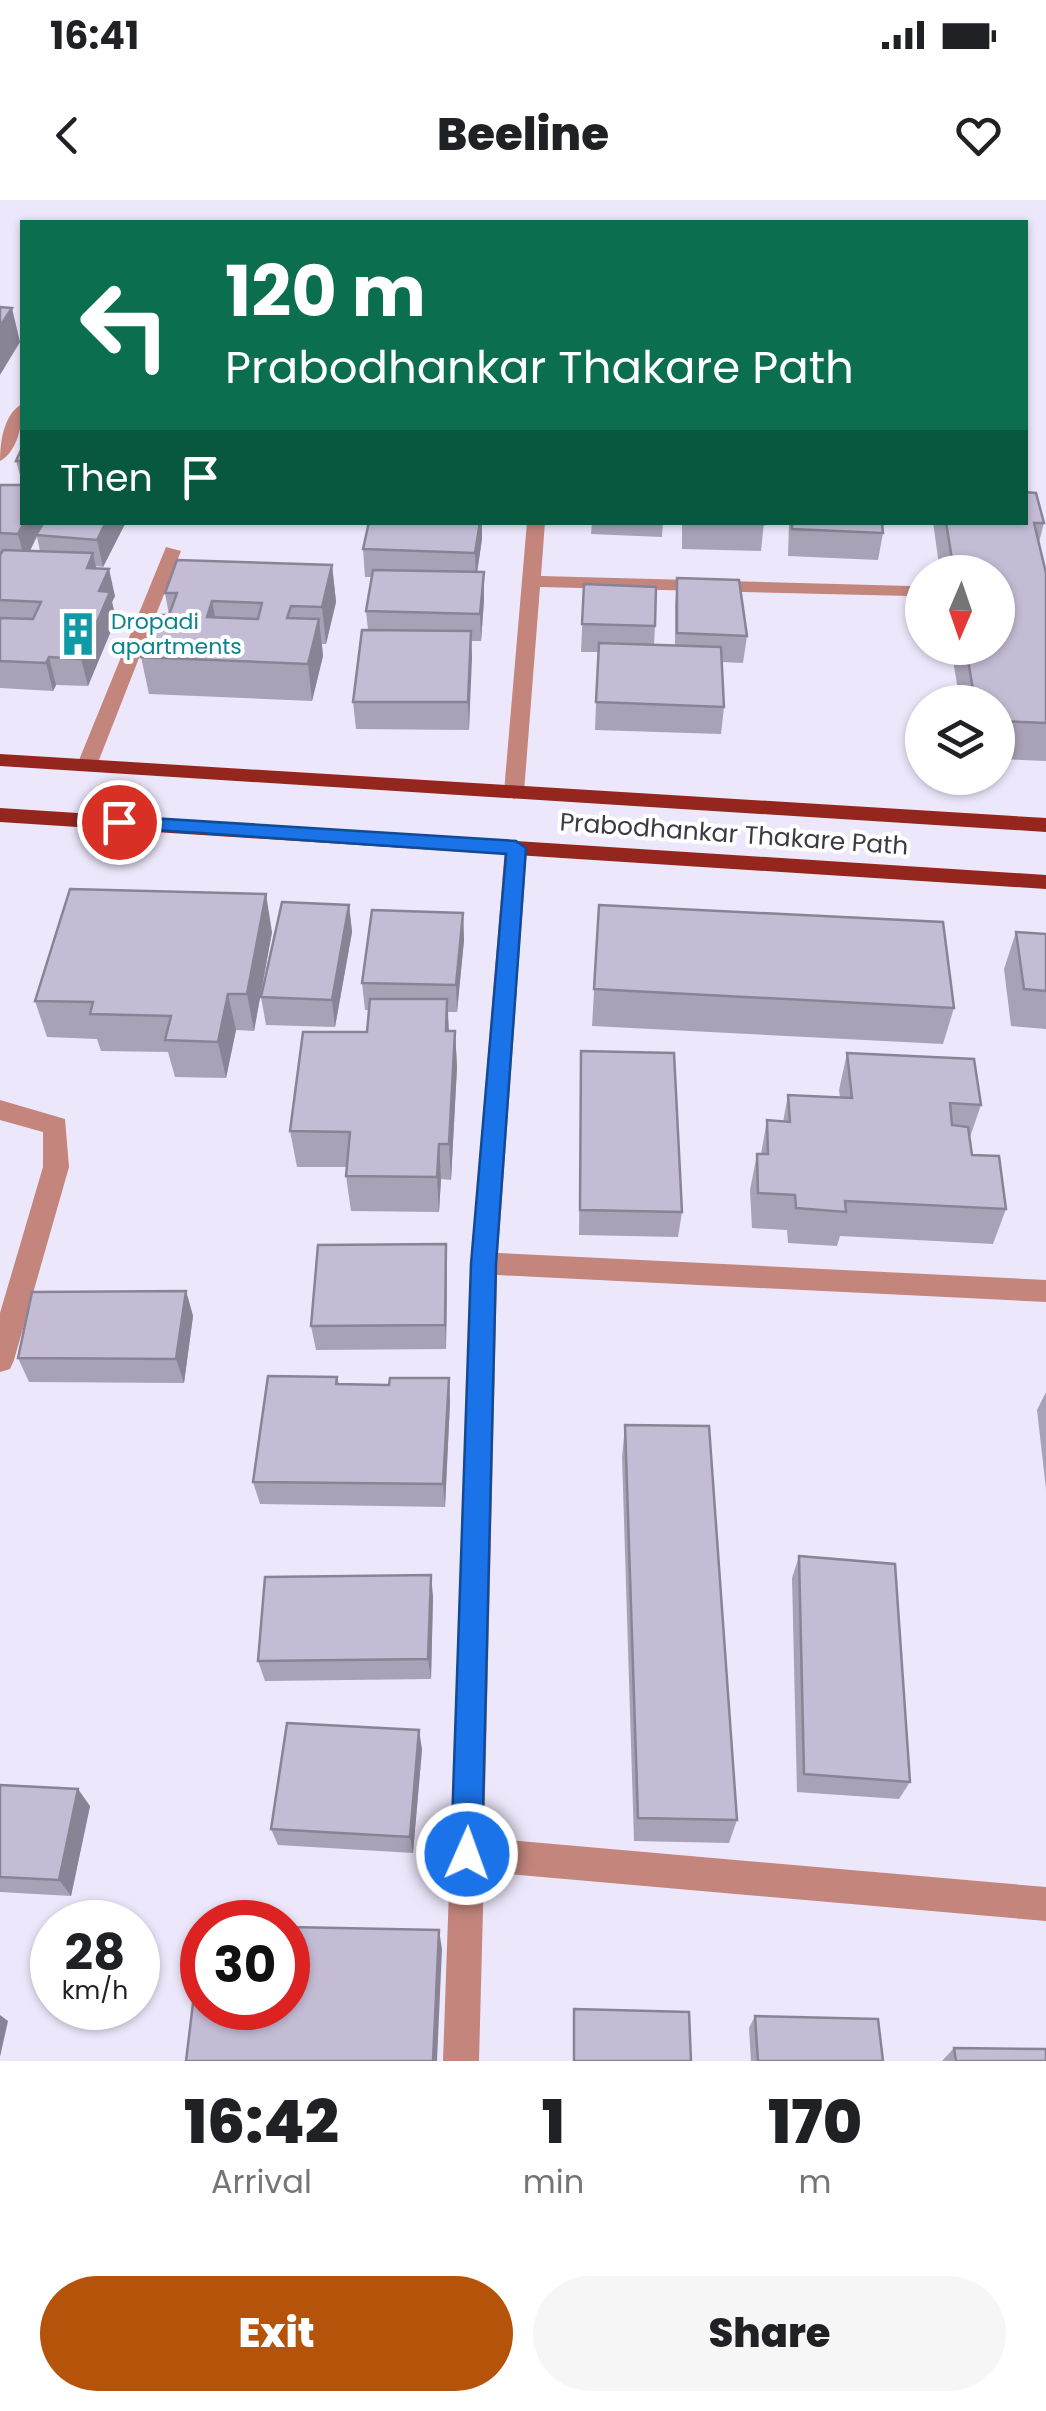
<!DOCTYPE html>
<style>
:root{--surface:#fff;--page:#f6f6f6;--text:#202124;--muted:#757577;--accent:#b45309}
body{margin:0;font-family:Poppins,sans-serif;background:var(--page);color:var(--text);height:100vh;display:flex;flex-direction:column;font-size:38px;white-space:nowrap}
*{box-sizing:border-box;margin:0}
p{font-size:32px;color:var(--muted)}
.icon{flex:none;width:55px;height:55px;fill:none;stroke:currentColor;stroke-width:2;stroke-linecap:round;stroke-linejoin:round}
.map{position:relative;height:1861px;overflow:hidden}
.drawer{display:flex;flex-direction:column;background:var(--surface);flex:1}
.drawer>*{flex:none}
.top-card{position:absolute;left:20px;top:20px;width:1008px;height:305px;border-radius:0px;box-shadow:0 2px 8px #0004;background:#0b6e4f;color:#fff;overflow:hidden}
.needle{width:65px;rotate:182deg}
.buttons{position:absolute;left:905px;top:355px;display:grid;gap:20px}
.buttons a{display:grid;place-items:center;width:110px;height:110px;border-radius:50%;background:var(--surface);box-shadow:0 2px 8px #0004;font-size:50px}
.speed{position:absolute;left:30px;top:1700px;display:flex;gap:20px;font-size:50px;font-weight:700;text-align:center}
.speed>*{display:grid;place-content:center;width:130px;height:130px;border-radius:50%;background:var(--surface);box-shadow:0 2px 8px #0004;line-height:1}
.speed small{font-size:25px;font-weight:400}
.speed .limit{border:15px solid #d22;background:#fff;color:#111}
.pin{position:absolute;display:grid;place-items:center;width:85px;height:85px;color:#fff;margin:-42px;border:5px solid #fff;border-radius:50%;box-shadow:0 2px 10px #0007}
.me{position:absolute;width:110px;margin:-55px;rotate:2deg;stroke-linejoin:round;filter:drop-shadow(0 0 8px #0008)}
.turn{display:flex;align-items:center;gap:35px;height:210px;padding:0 40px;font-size:45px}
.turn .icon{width:130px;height:130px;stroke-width:2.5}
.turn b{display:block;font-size:70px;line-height:85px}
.then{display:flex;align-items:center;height:95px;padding:0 40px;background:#0003;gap:20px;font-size:38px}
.eta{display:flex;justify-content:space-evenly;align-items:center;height:170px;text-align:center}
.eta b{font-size:60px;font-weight:800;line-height:70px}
.primary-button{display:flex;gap:20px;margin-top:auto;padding:20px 40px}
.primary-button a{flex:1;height:115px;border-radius:60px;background:var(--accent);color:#fff;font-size:40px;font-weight:800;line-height:115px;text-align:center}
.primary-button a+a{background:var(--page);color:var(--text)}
.status{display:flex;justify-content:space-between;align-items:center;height:70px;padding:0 50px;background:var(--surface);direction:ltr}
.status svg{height:28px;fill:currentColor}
header{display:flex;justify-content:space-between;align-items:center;height:130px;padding:0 40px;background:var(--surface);font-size:45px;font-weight:800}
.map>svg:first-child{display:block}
</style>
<div class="status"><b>16:41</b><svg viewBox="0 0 49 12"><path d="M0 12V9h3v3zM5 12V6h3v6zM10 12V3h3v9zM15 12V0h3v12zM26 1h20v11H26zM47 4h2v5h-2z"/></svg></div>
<header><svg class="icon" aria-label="back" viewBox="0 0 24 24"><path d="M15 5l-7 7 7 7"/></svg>Beeline<svg class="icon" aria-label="heart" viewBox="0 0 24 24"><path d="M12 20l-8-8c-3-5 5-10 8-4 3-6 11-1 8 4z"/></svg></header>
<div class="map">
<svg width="1046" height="1861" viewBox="0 0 1046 1861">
<rect width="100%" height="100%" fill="#ede7fb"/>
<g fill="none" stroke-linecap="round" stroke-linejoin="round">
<g fill="#c3857c" fill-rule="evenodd">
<path d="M22,204C23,223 18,251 0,261C0,241 4,214 22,204Z"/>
<polygon points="527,322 545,322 541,376 910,386 919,391 910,396 540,387 524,592 514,599 504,592"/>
<polygon points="166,347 181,351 97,565 94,570 80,570 77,565"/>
<polygon points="516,641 527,648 498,1053 1046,1080 1046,1102 497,1075 484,1638 1046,1687 1046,1721 484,1672 479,1861 443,1861 471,1063 505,648"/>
<polygon points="0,900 65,919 69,967 14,1160 10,1169 0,1172 0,1113 43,967 43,932 0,920"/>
</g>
<g fill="#95261e" fill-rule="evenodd">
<polygon points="0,554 1046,618 1046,632 0,566"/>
<polygon points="0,608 1046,675 1046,689 0,622"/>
</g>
</g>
<g fill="#a9a2b7" fill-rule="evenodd">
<polygon points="22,248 22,275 20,275 16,261"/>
<path d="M0,285L22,322H126L103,367L96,366L115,396L112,402L116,419L88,486L56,485L53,491L0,488ZM37,337L40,351H30Z"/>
<polygon points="369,322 482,322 482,339 477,372 484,372 484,400 481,441 471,441 469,530 356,529 353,502 368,430 366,411 372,377 365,377 363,349"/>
<polygon points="592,322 663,322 662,337 591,334"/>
<polygon points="682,322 764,322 761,351 682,349"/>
<polygon points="789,322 882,322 883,333 878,360 788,356"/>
<polygon points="933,322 1044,323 1039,342 1046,373 1046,561 998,559 998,502 960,502 951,448 998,448 998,372 940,372"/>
<polygon points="332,365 336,402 326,444 322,444 323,456 312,501 149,494 141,457 169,415 165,393"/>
<polygon points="677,378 747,436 743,463 722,462 724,507 721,534 595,530 598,452 581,452 584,384 655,426 654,445 675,445 675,405"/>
<polygon points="349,705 352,732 335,827 266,825 261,797"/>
<polygon points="599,705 954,808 943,844 592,826"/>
<polygon points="463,713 464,740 457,812 448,812 449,831 455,831 457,867 451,980 441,979 439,1012 351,1011 346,976 347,967 297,967 290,931 367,832 369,810 365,810 362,783"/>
<polygon points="272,732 254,831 236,830 226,878 175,877 168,852 101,851 97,839 47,837 35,801"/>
<polygon points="1016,732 1046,734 1046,829 1011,826 1004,769"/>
<polygon points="581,851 682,1012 678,1037 579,1035"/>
<polygon points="847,853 981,905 970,937 972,955 1006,1009 993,1044 840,1036 837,1046 788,1043 787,1030 752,1028 750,990 757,954 761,954 767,920 783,922 788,895 840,897 839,890"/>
<polygon points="446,1044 447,1070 446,1149 316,1150 311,1126"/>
<polygon points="186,1091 193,1116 184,1183 29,1182 18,1158"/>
<polygon points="337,1177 339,1184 389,1185 449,1178 450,1202 445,1307 260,1304 253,1282"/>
<polygon points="1046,1192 1046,1289 1037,1210"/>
<polygon points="625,1225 737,1620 729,1643 634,1641 622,1257"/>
<polygon points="799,1356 910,1582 899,1599 797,1592 792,1378"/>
<polygon points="433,1396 431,1479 265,1481 258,1461"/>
<polygon points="422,1549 413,1653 278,1645 271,1629"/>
<polygon points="0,1585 90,1606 71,1696 0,1692"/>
<polygon points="574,1809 691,1861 573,1861"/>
<polygon points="755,1816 883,1861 751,1861 749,1828"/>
<polygon points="954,1848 1046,1861 942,1861"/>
</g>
<g fill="#898495">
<polygon points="12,108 20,142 0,175 0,126"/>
<polygon points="24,322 43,322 25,361 18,334"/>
<polygon points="106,322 126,322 103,367 97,340"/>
<polygon points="480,322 482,322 482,339 476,380 475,353"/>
<polygon points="93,353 99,381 87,368"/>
<polygon points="332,365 336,402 326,444 322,407"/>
<polygon points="109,369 115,396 112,402 116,419 88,486 81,459 99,391"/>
<polygon points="484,372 484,400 481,441 480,414"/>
<polygon points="212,401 219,438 207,417"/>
<polygon points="319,419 323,456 312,501 308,464"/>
<polygon points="471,431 472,458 469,530 468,502"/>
<polygon points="49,457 56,485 53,491 46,463"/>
<polygon points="266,694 272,732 254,831 247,794"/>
<polygon points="349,705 352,732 335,827 332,800"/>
<polygon points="463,713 464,740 457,812 456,785"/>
<polygon points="228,794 236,830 226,878 218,842"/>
<polygon points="447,799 449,836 446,831"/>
<polygon points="455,831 457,867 451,980 449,944"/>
<polygon points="439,944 441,979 439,1012 437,977"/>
<polygon points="446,1044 447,1070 446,1149 445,1125"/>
<polygon points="186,1091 193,1116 184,1183 176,1159"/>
<polygon points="449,1178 450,1202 445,1307 443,1284"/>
<polygon points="431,1375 433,1396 431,1479 428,1459"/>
<polygon points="419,1530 422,1549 413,1653 410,1637"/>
<polygon points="78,1589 90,1606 71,1696 59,1680"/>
<polygon points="439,1730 442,1749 437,1861 433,1861"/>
<polygon points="0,1815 8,1821 0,1857"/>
</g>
<g fill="#c4bcd5" stroke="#898495" stroke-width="2.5" fill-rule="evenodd">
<polygon points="0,107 12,108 0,126"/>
<polygon points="22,248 22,261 16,261"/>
<polygon points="0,285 22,285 24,322 18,334 0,333"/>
<polygon points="1025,292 1036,293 1044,323 1034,323 1046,373 1046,523 998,521 998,502 975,502 966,448 998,448 998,372 954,372 946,322 1025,322"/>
<polygon points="44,322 106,322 97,340 36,335"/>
<polygon points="369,322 480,322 475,353 363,349"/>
<polygon points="711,322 764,322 764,324"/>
<polygon points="792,322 882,322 883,333 792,329"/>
<polygon points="3,350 93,353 87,368 109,369 99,391 110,392 81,459 49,457 46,463 0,461 0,418 33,419 41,402 0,400 0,355"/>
<path d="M177,360L332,365L322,407L291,406L287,418L319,419L308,464L141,457L156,415H169L177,393H165ZM212,401L262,403L258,419L207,417Z"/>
<polygon points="373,370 484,372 480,414 366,411"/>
<polygon points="677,378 739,380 747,436 677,433"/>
<polygon points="584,384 656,387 655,426 582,424"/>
<polygon points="362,430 471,431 468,502 353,502"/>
<polygon points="599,443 721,447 724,507 596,502"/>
<polygon points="70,689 266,694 247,794 228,794 218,842 165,840 171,816 90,814 93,802 35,801"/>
<polygon points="282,702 349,705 332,800 261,797"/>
<polygon points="599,705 943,722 954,808 594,789"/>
<polygon points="372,710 463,713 456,785 362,783"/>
<polygon points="1016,732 1046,734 1046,791 1024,789"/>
<polygon points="370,799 447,799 446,831 455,831 449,944 439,944 437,977 346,976 350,932 290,931 303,832 367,832"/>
<polygon points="581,851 674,853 682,1012 580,1010"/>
<polygon points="847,853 974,859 981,905 950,903 952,925 968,927 972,955 999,956 1006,1009 845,1001 846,1012 796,1008 795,995 758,993 757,954 768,954 767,920 790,922 788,895 852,898"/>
<polygon points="446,1044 445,1125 311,1126 318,1045"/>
<polygon points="186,1091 176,1159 18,1158 32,1092"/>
<polygon points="268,1176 337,1177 336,1184 389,1185 390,1178 449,1178 443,1284 253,1282"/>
<polygon points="625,1225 709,1226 737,1620 638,1618"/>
<polygon points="799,1356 895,1364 910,1582 804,1574"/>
<polygon points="431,1375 428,1459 258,1461 265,1377"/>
<polygon points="287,1523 419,1530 410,1637 271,1629"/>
<polygon points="0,1585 78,1589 59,1680 0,1677"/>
<polygon points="288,1727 439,1730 433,1861 186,1861 202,1729 202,1808 288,1808"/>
<polygon points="574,1809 689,1812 691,1861 574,1861"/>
<polygon points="755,1816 878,1819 883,1861 758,1861"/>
<polygon points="954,1848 1046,1849 1046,1861 956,1861"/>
</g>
<polygon fill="#1a73e8" stroke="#114b97" stroke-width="2.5" points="119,616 516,641 526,648 496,1064 482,1654 478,1665 467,1669 456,1665 451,1654 471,1064 506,654 112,627 112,618"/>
<defs>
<g id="building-bare" transform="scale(3.45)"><path d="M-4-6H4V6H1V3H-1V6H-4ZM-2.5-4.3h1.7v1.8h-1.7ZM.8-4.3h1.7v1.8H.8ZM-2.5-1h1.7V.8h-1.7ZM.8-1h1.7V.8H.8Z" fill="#0f9aa8" stroke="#fff" stroke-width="2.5" paint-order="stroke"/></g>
</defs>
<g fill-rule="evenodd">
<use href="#building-bare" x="78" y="434"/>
</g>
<g text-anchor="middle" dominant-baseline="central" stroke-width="8" stroke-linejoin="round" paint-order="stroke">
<g font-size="22" fill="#0d838f" stroke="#fff" text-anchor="start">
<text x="111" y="421">Dropadi<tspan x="111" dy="25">apartments</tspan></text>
</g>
<g font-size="25" fill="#3d3a44" stroke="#fff">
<text transform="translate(734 634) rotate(4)">Prabodhankar Thakare Path</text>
</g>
</g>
</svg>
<div class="buttons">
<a><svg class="needle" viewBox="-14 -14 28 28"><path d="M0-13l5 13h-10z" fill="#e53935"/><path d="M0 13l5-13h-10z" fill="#757577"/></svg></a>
<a><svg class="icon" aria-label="layers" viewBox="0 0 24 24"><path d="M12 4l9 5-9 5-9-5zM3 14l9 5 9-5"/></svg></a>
</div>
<div class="speed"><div>28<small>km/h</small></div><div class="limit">30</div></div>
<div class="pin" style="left:119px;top:622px;background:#d93025"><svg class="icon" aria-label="arrive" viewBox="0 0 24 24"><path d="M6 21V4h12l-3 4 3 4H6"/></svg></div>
<svg class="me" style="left:467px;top:1654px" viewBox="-20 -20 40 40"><circle r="17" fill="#1a73e8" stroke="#fff" stroke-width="3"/><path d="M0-11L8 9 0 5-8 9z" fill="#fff"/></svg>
<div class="top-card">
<div class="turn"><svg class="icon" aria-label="left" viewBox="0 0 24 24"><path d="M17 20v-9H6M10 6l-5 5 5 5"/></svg><div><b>120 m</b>Prabodhankar Thakare Path</div></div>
<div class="then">Then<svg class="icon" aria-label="arrive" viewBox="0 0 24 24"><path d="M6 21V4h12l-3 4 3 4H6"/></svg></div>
</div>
</div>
<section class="drawer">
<div class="eta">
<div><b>16:42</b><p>Arrival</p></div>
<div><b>1</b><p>min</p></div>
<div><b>170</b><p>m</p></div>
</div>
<div class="primary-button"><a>Exit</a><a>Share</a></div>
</section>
